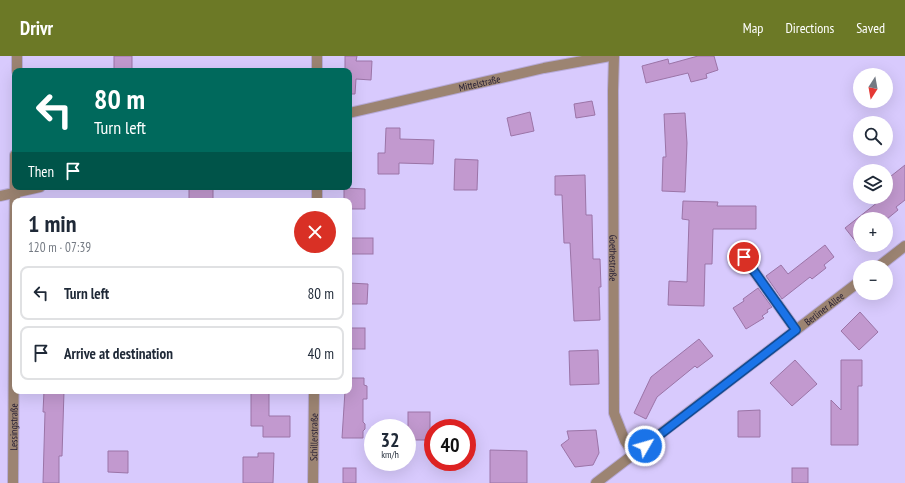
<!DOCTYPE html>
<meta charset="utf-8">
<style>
:root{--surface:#fff;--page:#f2f2f3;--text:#1f2937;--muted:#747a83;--line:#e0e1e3;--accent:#6c7926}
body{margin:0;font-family:"PT Sans Narrow",sans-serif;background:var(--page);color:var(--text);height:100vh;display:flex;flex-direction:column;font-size:15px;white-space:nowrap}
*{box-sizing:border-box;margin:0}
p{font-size:13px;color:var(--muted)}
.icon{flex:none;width:22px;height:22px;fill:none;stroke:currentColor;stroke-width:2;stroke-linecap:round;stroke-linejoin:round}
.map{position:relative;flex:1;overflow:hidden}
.side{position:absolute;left:12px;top:142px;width:340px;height:196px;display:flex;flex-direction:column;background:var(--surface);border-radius:8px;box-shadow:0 4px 16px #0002}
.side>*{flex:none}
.banner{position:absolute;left:12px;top:12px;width:340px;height:122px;border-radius:8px;box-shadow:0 4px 16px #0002;background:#00695c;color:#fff;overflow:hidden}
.needle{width:26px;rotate:191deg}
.controls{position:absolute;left:853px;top:12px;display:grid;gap:8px}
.controls a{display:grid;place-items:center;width:40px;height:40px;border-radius:50%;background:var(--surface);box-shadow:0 4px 16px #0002;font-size:20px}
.speed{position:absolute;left:364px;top:363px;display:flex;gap:8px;font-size:20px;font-weight:700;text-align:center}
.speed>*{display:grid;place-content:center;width:52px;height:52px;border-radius:50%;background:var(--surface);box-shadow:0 4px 16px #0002;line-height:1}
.speed small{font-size:10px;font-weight:400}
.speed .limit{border:6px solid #d22;background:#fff;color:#111}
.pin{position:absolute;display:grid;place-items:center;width:34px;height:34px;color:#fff;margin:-17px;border:2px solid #fff;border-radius:50%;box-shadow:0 1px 4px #0007}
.me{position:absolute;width:44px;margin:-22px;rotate:52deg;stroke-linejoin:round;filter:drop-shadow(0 0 3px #0008)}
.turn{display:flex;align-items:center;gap:14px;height:84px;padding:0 16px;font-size:18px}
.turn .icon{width:52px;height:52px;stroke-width:2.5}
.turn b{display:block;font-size:28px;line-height:34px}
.then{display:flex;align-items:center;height:38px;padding:0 16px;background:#0003;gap:8px;font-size:15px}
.round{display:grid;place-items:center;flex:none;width:42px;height:42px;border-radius:21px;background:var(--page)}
.summary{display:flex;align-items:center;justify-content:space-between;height:68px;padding:0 16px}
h1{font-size:24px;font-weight:700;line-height:30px}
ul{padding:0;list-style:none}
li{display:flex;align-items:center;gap:12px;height:54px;margin:0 8px 6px;padding:0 8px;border:2px solid var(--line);border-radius:8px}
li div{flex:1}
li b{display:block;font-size:15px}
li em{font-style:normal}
header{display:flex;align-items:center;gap:24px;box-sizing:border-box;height:56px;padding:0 20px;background:var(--accent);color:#fff}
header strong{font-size:19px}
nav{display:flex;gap:22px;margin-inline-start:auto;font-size:14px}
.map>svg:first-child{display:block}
</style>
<header>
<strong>Drivr</strong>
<nav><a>Map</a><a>Directions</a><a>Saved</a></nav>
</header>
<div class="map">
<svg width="905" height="427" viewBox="0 0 905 427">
<rect width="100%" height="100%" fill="#d8cafd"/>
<g fill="#c299cf" stroke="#9b74a7">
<rect x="114" y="0" width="18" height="15"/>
<polygon points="345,0 357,0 356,5 372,5 371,24 356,23 355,38 349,38 349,15 345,15"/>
<polygon points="698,0 714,0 718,14 706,18 707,22 691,26 688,17 646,27 642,10 668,3 669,8"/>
<polygon points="592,45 595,59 576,62 574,48"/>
<polygon points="530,56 534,75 511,80 507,62"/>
<polygon points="685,57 687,87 685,136 662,135 663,101 666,101 664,58"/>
<polygon points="386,72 400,72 400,83 434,84 433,108 399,107 399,118 378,118 378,97 385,97"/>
<polygon points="455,103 478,104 477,134 454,134"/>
<polygon points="905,109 905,144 896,151 898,154 887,163 860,163 860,191 845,172 878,146 874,141 886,141 886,124"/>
<polygon points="585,119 586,159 592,159 593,203 600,203 601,231 599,231 600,264 574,265 570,187 564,187 562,139 555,139 555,120"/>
<rect x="189" y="131" width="24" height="14"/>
<polygon points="344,132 365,133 365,153 349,153 349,145 344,145"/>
<polygon points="683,145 718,146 717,150 756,150 756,173 713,173 712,208 705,208 704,250 668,249 669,225 687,226 689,164 682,163"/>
<rect x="349" y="182" width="24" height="16"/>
<polygon points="825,189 834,201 824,209 826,212 812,223 810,221 782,243 766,220 781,209 788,218"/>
<polygon points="349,227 368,228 367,248 349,248"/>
<polygon points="758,232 772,251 767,254 768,256 762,260 764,262 746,273 733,252 744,245 743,243"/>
<polygon points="860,256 878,276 859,294 841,275"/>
<rect x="349" y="272" width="16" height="21"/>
<polygon points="699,283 713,300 697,312 695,310 657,341 646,363 634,357 651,321"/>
<polygon points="598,294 599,328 570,329 569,295"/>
<polygon points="795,304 817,328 792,350 770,327"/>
<polygon points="841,304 862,304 862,330 858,330 858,389 831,389 831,344 841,354"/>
<polygon points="349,322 364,322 364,329 367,330 367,343 363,343 363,366 365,368 365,373 363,375 363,382 342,382 345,335 349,335"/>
<polygon points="44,335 64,335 62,400 59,400 59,427 43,427 45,356 43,356"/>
<polygon points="251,335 269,335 269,360 290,360 290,381 263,381 263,370 251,370"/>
<polygon points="760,354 760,381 738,381 738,355"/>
<rect x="408" y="356" width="22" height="28"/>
<polygon points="596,374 599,397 593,409 575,411 561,389 569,383 567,375"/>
<polygon points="490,394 527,395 527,427 490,427"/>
<polygon points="108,395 128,395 128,417 108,416"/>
<polygon points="258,397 274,397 273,427 243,427 243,401 258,401"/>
<rect x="343" y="412" width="13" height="15"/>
<rect x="792" y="412" width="16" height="15"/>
</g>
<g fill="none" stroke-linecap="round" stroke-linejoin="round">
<g stroke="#b7aad8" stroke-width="12">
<g id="minor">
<polyline points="317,0 317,15"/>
<path id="s1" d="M614,0L613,35L614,357L625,385L634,398"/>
<polyline points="17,15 17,0"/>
<path id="s2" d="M349,57L544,12L610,0"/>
<polyline points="0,140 40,131"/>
<polyline points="317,145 317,131"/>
<polyline points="744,201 796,274"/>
<polyline points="878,211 905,190"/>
<path id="s3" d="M13,427L15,99"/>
<path id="s4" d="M313,427L314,335"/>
<path id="s5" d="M596,427L860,225"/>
</g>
</g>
<use href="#minor" stroke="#9c8472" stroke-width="10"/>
</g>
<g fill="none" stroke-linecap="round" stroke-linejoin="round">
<g stroke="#114b97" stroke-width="10">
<polyline id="route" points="645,390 796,274 744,201"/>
</g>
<use href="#route" stroke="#1a73e8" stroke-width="7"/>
</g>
<g text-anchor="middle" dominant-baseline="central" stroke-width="3" stroke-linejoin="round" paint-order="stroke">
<g font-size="10" fill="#221b32" stroke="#e3dcf6">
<text stroke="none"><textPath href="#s2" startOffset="134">Mittelstraße</textPath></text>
<text stroke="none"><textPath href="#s1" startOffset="202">Goethestraße</textPath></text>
<text stroke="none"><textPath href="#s5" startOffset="287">Berliner Allee</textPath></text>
<text stroke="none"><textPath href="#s3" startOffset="56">Lessingstraße</textPath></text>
<text stroke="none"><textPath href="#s4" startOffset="46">Schillerstraße</textPath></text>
</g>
</g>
</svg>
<div class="controls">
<a><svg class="needle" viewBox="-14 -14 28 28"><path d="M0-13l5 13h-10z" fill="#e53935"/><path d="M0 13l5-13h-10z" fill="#747a83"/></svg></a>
<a><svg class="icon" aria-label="search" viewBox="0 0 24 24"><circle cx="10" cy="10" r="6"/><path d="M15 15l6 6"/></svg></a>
<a><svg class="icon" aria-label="layers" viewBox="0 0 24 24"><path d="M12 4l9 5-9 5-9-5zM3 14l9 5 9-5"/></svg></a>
<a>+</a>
<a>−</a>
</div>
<div class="speed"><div>32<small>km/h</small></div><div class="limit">40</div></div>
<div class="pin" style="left:744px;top:201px;background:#d93025"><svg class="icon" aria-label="arrive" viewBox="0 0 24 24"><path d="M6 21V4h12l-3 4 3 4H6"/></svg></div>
<svg class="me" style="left:645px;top:390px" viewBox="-20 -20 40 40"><circle r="17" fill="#1a73e8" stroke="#fff" stroke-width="3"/><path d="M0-11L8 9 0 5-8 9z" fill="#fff"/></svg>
<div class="banner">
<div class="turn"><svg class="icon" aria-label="left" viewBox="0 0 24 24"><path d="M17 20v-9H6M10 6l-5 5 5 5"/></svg><div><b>80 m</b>Turn left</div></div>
<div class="then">Then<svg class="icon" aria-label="arrive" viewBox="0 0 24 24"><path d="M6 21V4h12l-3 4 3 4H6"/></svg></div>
</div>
<section class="side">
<div class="summary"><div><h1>1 min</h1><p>120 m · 07:39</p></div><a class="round" style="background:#d93025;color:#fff"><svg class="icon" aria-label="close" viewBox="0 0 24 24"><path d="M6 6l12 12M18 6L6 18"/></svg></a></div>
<ul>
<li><svg class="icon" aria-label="left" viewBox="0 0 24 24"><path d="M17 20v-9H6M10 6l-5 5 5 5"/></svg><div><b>Turn left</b></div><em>80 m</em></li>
<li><svg class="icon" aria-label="arrive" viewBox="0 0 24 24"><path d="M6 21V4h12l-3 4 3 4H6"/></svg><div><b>Arrive at destination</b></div><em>40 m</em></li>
</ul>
</section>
</div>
